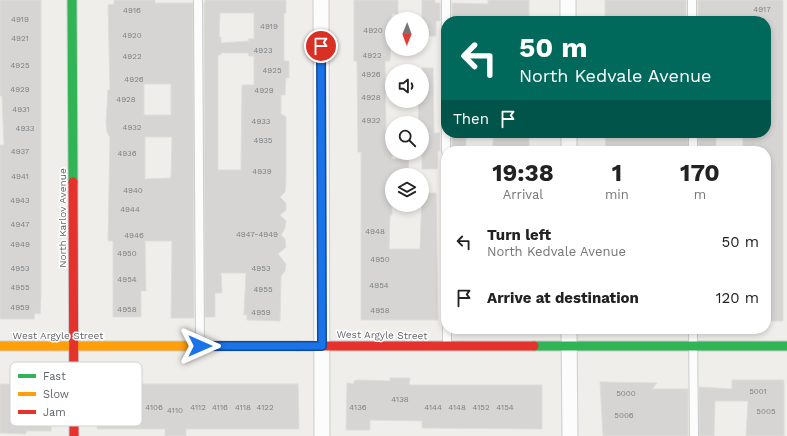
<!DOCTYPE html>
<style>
:root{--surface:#fff;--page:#f6f6f6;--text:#222;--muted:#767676}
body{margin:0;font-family:"Work Sans",sans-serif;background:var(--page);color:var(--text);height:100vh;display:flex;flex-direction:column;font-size:15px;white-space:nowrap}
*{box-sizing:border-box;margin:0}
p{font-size:13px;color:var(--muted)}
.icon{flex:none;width:22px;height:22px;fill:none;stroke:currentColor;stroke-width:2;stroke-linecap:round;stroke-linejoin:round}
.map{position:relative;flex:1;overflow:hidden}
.panel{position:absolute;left:441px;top:146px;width:330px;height:188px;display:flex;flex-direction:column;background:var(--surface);border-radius:16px;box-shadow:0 2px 6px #0003}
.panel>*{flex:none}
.top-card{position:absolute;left:441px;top:16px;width:330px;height:122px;border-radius:16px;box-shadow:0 2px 6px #0003;background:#00695c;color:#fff;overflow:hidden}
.needle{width:26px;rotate:181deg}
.buttons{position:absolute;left:385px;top:12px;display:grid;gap:8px}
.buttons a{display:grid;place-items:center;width:44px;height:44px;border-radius:50%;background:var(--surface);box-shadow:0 2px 6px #0003;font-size:20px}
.pin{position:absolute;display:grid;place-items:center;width:34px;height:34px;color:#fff;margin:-17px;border:2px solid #fff;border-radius:50%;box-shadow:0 1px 4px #0007}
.me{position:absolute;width:44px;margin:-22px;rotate:90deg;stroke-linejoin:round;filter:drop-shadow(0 0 3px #0008)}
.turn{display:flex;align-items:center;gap:14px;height:84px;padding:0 12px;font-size:18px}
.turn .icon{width:52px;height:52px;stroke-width:2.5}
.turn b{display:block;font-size:28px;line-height:34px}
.then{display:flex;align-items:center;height:38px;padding:0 12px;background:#0003;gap:8px;font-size:15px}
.eta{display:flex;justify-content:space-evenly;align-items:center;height:68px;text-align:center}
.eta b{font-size:24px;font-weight:700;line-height:28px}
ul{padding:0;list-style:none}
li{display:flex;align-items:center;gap:12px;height:56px;padding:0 12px}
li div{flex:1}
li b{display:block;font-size:15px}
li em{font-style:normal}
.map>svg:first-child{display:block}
</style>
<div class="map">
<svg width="787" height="436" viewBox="0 0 787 436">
<rect width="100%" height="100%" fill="#efeeea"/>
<g fill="#d6d5d3" stroke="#deddd9" fill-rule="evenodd">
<polygon points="0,0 41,0 41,297 40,314 35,313 34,319 0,319 0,145 4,145 2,96 0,96"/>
<path d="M114,0H155V3H193L194,318H171L172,241H145L146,291H141V317H113V241H108L110,137L107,132L106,123L108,90H110L108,5L114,4ZM144,84H171V115H144ZM145,137H172L171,178L145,179Z"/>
<path d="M205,0H286V13H284V61H289V78H286L285,95H281V114L286,117V181L285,192L280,197L286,203V210L280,215L286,221L285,228L281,235L285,239L286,247L278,254L286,264L285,271L281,276L280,321L247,320V315H244L246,273H221L222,293H215V317H205L204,3H205ZM220,13H254V39H248L249,41L221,43V37H219ZM221,53H248L249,56H254V85H242L241,170H218V55H221Z"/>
<polygon points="354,0 398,0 398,14 392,14 390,61 385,61 386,134 392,134 392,159 409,159 408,175 392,175 392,215 390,215 389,249 420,249 422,193 436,193 438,320 361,320 361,152 358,152 357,61 354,61"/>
<polygon points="422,0 435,0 435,3 440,3 440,21 436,21 436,36 422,36"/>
<polygon points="488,0 529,0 529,21 452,21 452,3 488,4"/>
<rect x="605" y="0" width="81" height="21"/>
<polygon points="698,0 783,0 783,321 766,321 766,151 743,151 743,133 766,133 766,21 698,21"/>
<polygon points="422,68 433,68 434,133 440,133 440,151 438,151 437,169 422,169 422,123 419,123 418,101 422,101"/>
<rect x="452" y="133" width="14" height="18"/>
<rect x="493" y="133" width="36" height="18"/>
<polygon points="605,133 688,133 688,151 606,151"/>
<rect x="698" y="133" width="18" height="18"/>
<polygon points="390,378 410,378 409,385 542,385 542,429 422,428 422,421 370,420 370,430 346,430 347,383 354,384 354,381 357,380 390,381"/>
<polygon points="732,380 784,380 784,436 746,436 748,401 715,401 714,436 699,436 699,387 732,389"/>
<polygon points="600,382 657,383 652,389 688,389 688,436 603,436"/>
<polygon points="0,384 52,385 51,431 26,431 26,434 0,433"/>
<polygon points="97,384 298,384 299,429 186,429 186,436 165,436 165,429 97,429"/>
</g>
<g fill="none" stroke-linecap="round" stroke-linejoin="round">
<g stroke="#cbcccc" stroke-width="10">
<g id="lane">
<polyline points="198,0 200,345"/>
<polyline points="446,0 446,151"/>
<polyline points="692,0 692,21"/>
<polyline points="693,133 693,151"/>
<polyline points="447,329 447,346"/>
<polyline points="693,329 694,436"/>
</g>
</g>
<g stroke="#cbcccc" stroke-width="17">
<g id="street">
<polyline points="321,0 322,436"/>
<polyline points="568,0 568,21"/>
<polyline points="569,133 569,151"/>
<polyline points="569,329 570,436"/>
</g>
</g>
<g stroke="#cacacb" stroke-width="11">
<g id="fast">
<polyline points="72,0 73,182"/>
<polyline points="534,346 787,346"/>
</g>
</g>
<g stroke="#cacacb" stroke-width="11">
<polyline id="slow" points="0,346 298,346"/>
</g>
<g stroke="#cacacb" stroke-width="11">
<g id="jam">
<polyline points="73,182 74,436"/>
<polyline points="298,346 534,346"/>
</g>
</g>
<use href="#lane" stroke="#fdfcfc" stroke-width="8"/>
<use href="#street" stroke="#fdfcfc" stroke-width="15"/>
<use href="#fast" stroke="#30b455" stroke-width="9"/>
<use href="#slow" stroke="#ff9f0a" stroke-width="9"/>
<use href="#jam" stroke="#e5322d" stroke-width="9"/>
</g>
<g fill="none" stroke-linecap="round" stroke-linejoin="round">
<g stroke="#114b97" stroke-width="10">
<polyline id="route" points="200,346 322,346 321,46"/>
</g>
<use href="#route" stroke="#1a73e8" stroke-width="7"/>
</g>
<g text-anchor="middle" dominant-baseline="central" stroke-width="3" stroke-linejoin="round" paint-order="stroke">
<g font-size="8" fill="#7e8184">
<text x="762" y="9">4917</text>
<text x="132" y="10">4916</text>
<text x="20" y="19">4919</text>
<text x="269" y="26">4919</text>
<text x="373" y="30">4920</text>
<text x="132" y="35">4920</text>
<text x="20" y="38">4921</text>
<text x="263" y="50">4923</text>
<text x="372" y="55">4922</text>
<text x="132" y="56">4922</text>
<text x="20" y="65">4925</text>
<text x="272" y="70">4925</text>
<text x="371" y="74">4926</text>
<text x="134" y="79">4926</text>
<text x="20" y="89">4929</text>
<text x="264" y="90">4929</text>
<text x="371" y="97">4928</text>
<text x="126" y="99">4928</text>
<text x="21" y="109">4931</text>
<text x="371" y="120">4932</text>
<text x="261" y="121">4933</text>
<text x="132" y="127">4932</text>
<text x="25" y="128">4933</text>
<text x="263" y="140">4935</text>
<text x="20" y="151">4937</text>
<text x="127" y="153">4936</text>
<text x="262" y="171">4939</text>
<text x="20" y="176">4941</text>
<text x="133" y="190">4940</text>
<text x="20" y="200">4943</text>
<text x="130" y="209">4944</text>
<text x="20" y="224">4947</text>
<text x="375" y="231">4948</text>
<text x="257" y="234">4947-4949</text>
<text x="134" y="235">4946</text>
<text x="20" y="244">4949</text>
<text x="127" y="253">4950</text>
<text x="380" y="259">4950</text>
<text x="20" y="268">4953</text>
<text x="261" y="268">4953</text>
<text x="127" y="279">4954</text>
<text x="379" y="285">4954</text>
<text x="20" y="287">4955</text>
<text x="263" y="289">4955</text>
<text x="20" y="307">4959</text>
<text x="127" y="309">4958</text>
<text x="380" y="310">4958</text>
<text x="261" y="312">4959</text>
<text x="758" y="391">5001</text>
<text x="626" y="393">5000</text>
<text x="400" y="399">4138</text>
<text x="154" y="407">4106</text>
<text x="198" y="407">4112</text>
<text x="220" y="407">4116</text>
<text x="243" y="407">4118</text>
<text x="265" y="407">4122</text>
<text x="358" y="407">4136</text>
<text x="433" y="407">4144</text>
<text x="457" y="407">4148</text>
<text x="481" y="407">4152</text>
<text x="505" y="407">4154</text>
<text x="175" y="410">4110</text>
<text x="766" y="411">5005</text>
<text x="624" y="415">5006</text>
</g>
<g font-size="10" fill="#5f6368" stroke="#fff">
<text transform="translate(62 218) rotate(-90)">North Karlov Avenue</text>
<text x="58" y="335">West Argyle Street</text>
<text transform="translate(382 335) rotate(1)">West Argyle Street</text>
</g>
</g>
<rect x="10" y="362" width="132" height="64" rx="6" fill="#fff" stroke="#cfd0d2" stroke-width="1"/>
<rect x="18" y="374" width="18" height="4" fill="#30b455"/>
<rect x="18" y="392" width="18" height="4" fill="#ff9f0a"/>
<rect x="18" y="410" width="18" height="4" fill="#e5322d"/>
<g font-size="11" fill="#5f6368">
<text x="43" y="380">Fast</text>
<text x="43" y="398">Slow</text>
<text x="43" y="416">Jam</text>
</g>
</svg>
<div class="buttons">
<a><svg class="needle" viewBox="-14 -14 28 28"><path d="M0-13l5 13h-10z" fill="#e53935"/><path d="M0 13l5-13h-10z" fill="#767676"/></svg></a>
<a><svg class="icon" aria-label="sound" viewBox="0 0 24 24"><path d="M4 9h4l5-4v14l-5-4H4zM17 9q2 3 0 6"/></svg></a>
<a><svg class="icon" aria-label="search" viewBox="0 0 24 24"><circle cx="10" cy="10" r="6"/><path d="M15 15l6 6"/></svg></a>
<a><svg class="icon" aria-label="layers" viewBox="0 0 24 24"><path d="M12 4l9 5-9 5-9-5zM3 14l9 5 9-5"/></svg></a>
</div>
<div class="pin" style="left:321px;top:46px;background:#d93025"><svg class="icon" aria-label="arrive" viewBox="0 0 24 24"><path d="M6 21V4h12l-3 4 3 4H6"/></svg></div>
<svg class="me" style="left:200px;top:346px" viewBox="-20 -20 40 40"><path d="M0-17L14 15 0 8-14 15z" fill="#1a73e8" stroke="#fff" stroke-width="4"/></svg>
<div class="top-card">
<div class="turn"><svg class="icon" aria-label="left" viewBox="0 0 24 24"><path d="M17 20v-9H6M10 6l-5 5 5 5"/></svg><div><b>50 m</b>North Kedvale Avenue</div></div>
<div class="then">Then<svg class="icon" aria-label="arrive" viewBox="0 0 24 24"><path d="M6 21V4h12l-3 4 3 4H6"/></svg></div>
</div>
<section class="panel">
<div class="eta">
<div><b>19:38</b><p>Arrival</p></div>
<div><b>1</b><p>min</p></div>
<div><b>170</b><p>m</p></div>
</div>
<ul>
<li><svg class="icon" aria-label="left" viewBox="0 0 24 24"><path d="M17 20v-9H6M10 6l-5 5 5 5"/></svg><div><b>Turn left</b><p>North Kedvale Avenue</p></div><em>50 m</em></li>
<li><svg class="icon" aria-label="arrive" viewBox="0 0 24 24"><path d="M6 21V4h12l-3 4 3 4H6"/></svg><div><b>Arrive at destination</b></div><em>120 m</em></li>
</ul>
</section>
</div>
